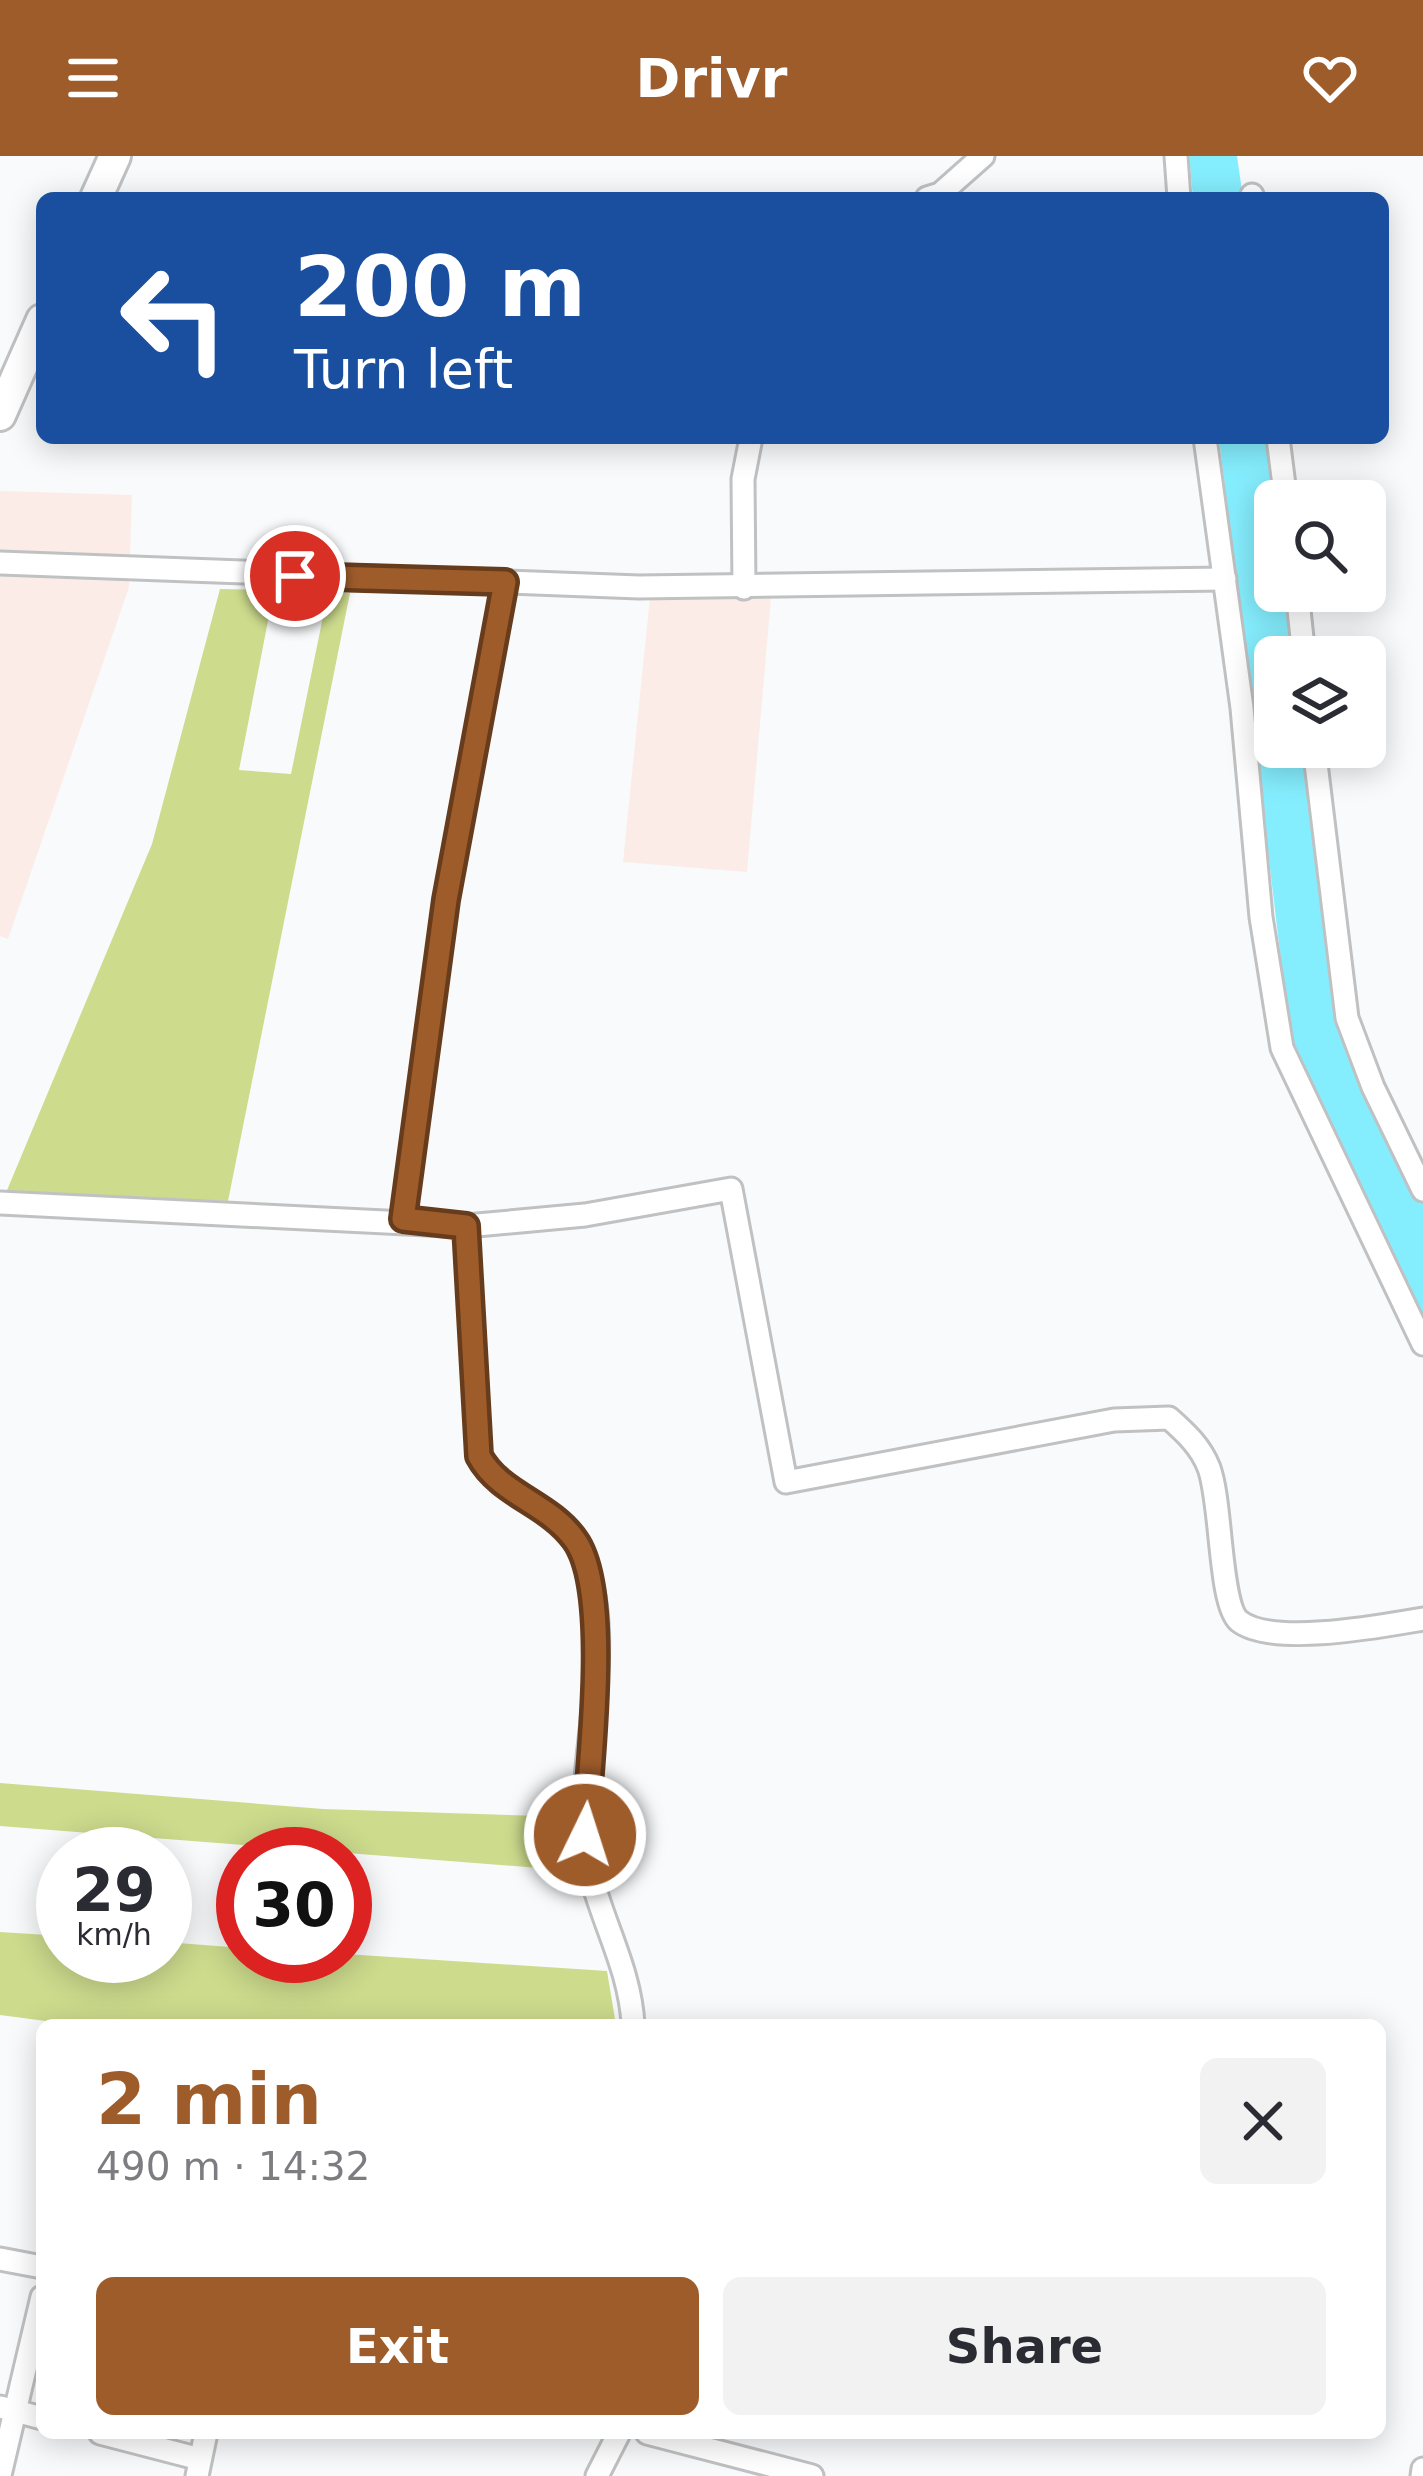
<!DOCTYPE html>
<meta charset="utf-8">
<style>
:root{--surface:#fff;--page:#f2f2f3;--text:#2b2b33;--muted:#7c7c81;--accent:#9f5c2b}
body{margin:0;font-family:"DejaVu Sans",sans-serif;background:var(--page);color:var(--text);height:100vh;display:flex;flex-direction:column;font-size:45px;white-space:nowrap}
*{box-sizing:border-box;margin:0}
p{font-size:39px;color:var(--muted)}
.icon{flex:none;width:66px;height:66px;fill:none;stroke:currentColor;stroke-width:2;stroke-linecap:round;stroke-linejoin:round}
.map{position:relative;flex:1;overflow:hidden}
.sheet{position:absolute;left:36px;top:1863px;width:1350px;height:420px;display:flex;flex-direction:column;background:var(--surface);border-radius:18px;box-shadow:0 6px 30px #0003}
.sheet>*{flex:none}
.hud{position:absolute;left:36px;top:36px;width:1353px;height:252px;border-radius:18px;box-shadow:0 6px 30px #0003;background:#1a4fa0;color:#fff;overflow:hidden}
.fabs{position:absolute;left:1254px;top:324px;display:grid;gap:24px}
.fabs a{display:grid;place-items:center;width:132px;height:132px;border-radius:18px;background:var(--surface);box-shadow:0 6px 30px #0003;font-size:60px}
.speed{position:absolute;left:36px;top:1671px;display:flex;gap:24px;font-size:60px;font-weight:700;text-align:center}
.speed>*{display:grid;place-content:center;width:156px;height:156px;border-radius:50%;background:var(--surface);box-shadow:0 6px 30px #0003;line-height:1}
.speed small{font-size:30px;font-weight:400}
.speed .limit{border:18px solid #d22;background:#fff;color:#111}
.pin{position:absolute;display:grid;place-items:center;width:102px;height:102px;color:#fff;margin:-51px;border:6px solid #fff;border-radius:50%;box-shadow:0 3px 12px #0007}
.me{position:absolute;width:132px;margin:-66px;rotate:4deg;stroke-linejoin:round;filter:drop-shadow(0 0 9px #0008)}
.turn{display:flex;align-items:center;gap:42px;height:252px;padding:0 60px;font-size:54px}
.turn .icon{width:156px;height:156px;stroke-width:2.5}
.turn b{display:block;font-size:84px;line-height:102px}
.round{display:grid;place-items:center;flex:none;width:126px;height:126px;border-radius:18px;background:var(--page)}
.headline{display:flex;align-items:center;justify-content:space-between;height:204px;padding:0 60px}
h1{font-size:72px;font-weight:700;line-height:90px;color:var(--accent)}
.primary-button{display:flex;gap:24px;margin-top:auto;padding:24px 60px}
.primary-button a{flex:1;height:138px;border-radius:18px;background:var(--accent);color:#fff;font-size:48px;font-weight:700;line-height:138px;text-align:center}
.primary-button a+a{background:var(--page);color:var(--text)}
header{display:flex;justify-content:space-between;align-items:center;height:156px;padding:0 60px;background:var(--accent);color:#fff;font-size:54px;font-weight:700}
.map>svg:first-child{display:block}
</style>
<header><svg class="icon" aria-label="menu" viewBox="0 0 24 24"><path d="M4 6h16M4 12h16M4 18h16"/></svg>Drivr<svg class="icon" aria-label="heart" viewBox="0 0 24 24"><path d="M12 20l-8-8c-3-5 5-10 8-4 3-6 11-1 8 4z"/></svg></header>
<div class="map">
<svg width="1423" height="2320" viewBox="0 0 1423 2320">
<rect width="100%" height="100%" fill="#f9fafb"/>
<g fill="#fcece8">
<polygon points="0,335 132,339 129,431 8,783 0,780"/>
<polygon points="650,441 771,442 747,716 623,706"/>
</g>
<g fill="#cddb8d">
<polygon points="220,433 274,434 239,614 291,618 328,436 350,437 228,1045 5,1039 152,688"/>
<polygon points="0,1627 323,1653 573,1661 577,1715 0,1670"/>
<polygon points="0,1776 63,1780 63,1800 165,1800 165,1786 243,1792 243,1800 345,1798 607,1815 616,1869 76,1869 0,1859"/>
</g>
<g fill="#85eefe">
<polygon points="1189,0 1237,0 1243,42 1193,42"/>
<polygon points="1219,282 1268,282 1275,435 1285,435 1292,501 1275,501 1275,591 1303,591 1331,824 1342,872 1372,948 1423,1046 1423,1169 1291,889"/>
</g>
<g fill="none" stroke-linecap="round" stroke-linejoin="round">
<g stroke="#c0c1c2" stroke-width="27">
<g id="minor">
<polyline points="1176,0 1179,42"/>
<polyline points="1252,39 1252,42"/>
<polyline points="927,42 940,38 983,0"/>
<polyline points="1205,282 1242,552 1261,761 1282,892 1423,1188"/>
<polyline points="1278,282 1286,345"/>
<polyline points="0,407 639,431 1225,423"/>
<polyline points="744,432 743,323 751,282"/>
<polyline points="1297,435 1304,501"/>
<polyline points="1314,591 1347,862 1373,931 1423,1034"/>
<polyline points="0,1047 466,1070"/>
<polyline points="403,1063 446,744 505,426"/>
<path d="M633,1869C630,1803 590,1749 585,1683C578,1590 621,1480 579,1391C559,1347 501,1341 479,1300L466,1070L585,1059L731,1033L786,1326L1114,1264L1169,1262C1186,1277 1201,1291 1209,1312C1222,1347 1219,1448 1239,1465C1272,1491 1382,1470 1423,1463"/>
<polyline points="0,2103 42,2111"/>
<polyline points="0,2251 42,2262"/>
<polyline points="100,2277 200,2303"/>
<polyline points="647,2277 812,2320"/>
<polyline points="0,2319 42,2141"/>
<polyline points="197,2320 206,2277"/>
<polyline points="597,2320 619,2277"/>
<polyline points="1422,2320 1423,2313"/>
</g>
</g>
<g stroke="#c0c1c2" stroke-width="36">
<g id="secondary">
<polyline points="96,42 115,0"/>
<polyline points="0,259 42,164"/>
</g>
</g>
<use href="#minor" stroke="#fff" stroke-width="21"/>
<use href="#secondary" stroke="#fff" stroke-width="30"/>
</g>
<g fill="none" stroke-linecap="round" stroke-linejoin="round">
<g stroke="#673c1c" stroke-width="30">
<path id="route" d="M295,420L505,426L446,744L403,1063L466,1070L479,1300C500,1339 549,1347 575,1384C612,1435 589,1614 585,1679"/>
</g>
<use href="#route" stroke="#9f5c2b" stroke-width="21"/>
</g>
</svg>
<div class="fabs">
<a><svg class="icon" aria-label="search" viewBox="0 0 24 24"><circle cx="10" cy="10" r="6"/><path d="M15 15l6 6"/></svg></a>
<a><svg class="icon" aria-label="layers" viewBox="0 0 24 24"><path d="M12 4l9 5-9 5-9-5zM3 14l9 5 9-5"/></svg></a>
</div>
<div class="speed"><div>29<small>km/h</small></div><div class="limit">30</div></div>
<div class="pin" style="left:295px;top:420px;background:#d93025"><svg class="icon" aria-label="arrive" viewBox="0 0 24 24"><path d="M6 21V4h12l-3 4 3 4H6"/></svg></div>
<svg class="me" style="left:585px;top:1679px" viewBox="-20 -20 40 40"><circle r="17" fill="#9f5c2b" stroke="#fff" stroke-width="3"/><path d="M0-11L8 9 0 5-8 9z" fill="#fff"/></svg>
<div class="hud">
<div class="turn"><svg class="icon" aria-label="left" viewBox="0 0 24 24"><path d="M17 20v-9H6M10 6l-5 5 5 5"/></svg><div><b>200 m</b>Turn left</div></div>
</div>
<section class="sheet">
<div class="headline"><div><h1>2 min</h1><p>490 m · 14:32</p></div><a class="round"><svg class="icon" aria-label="close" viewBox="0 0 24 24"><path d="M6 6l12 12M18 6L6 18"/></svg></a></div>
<div class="primary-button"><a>Exit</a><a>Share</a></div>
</section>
</div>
